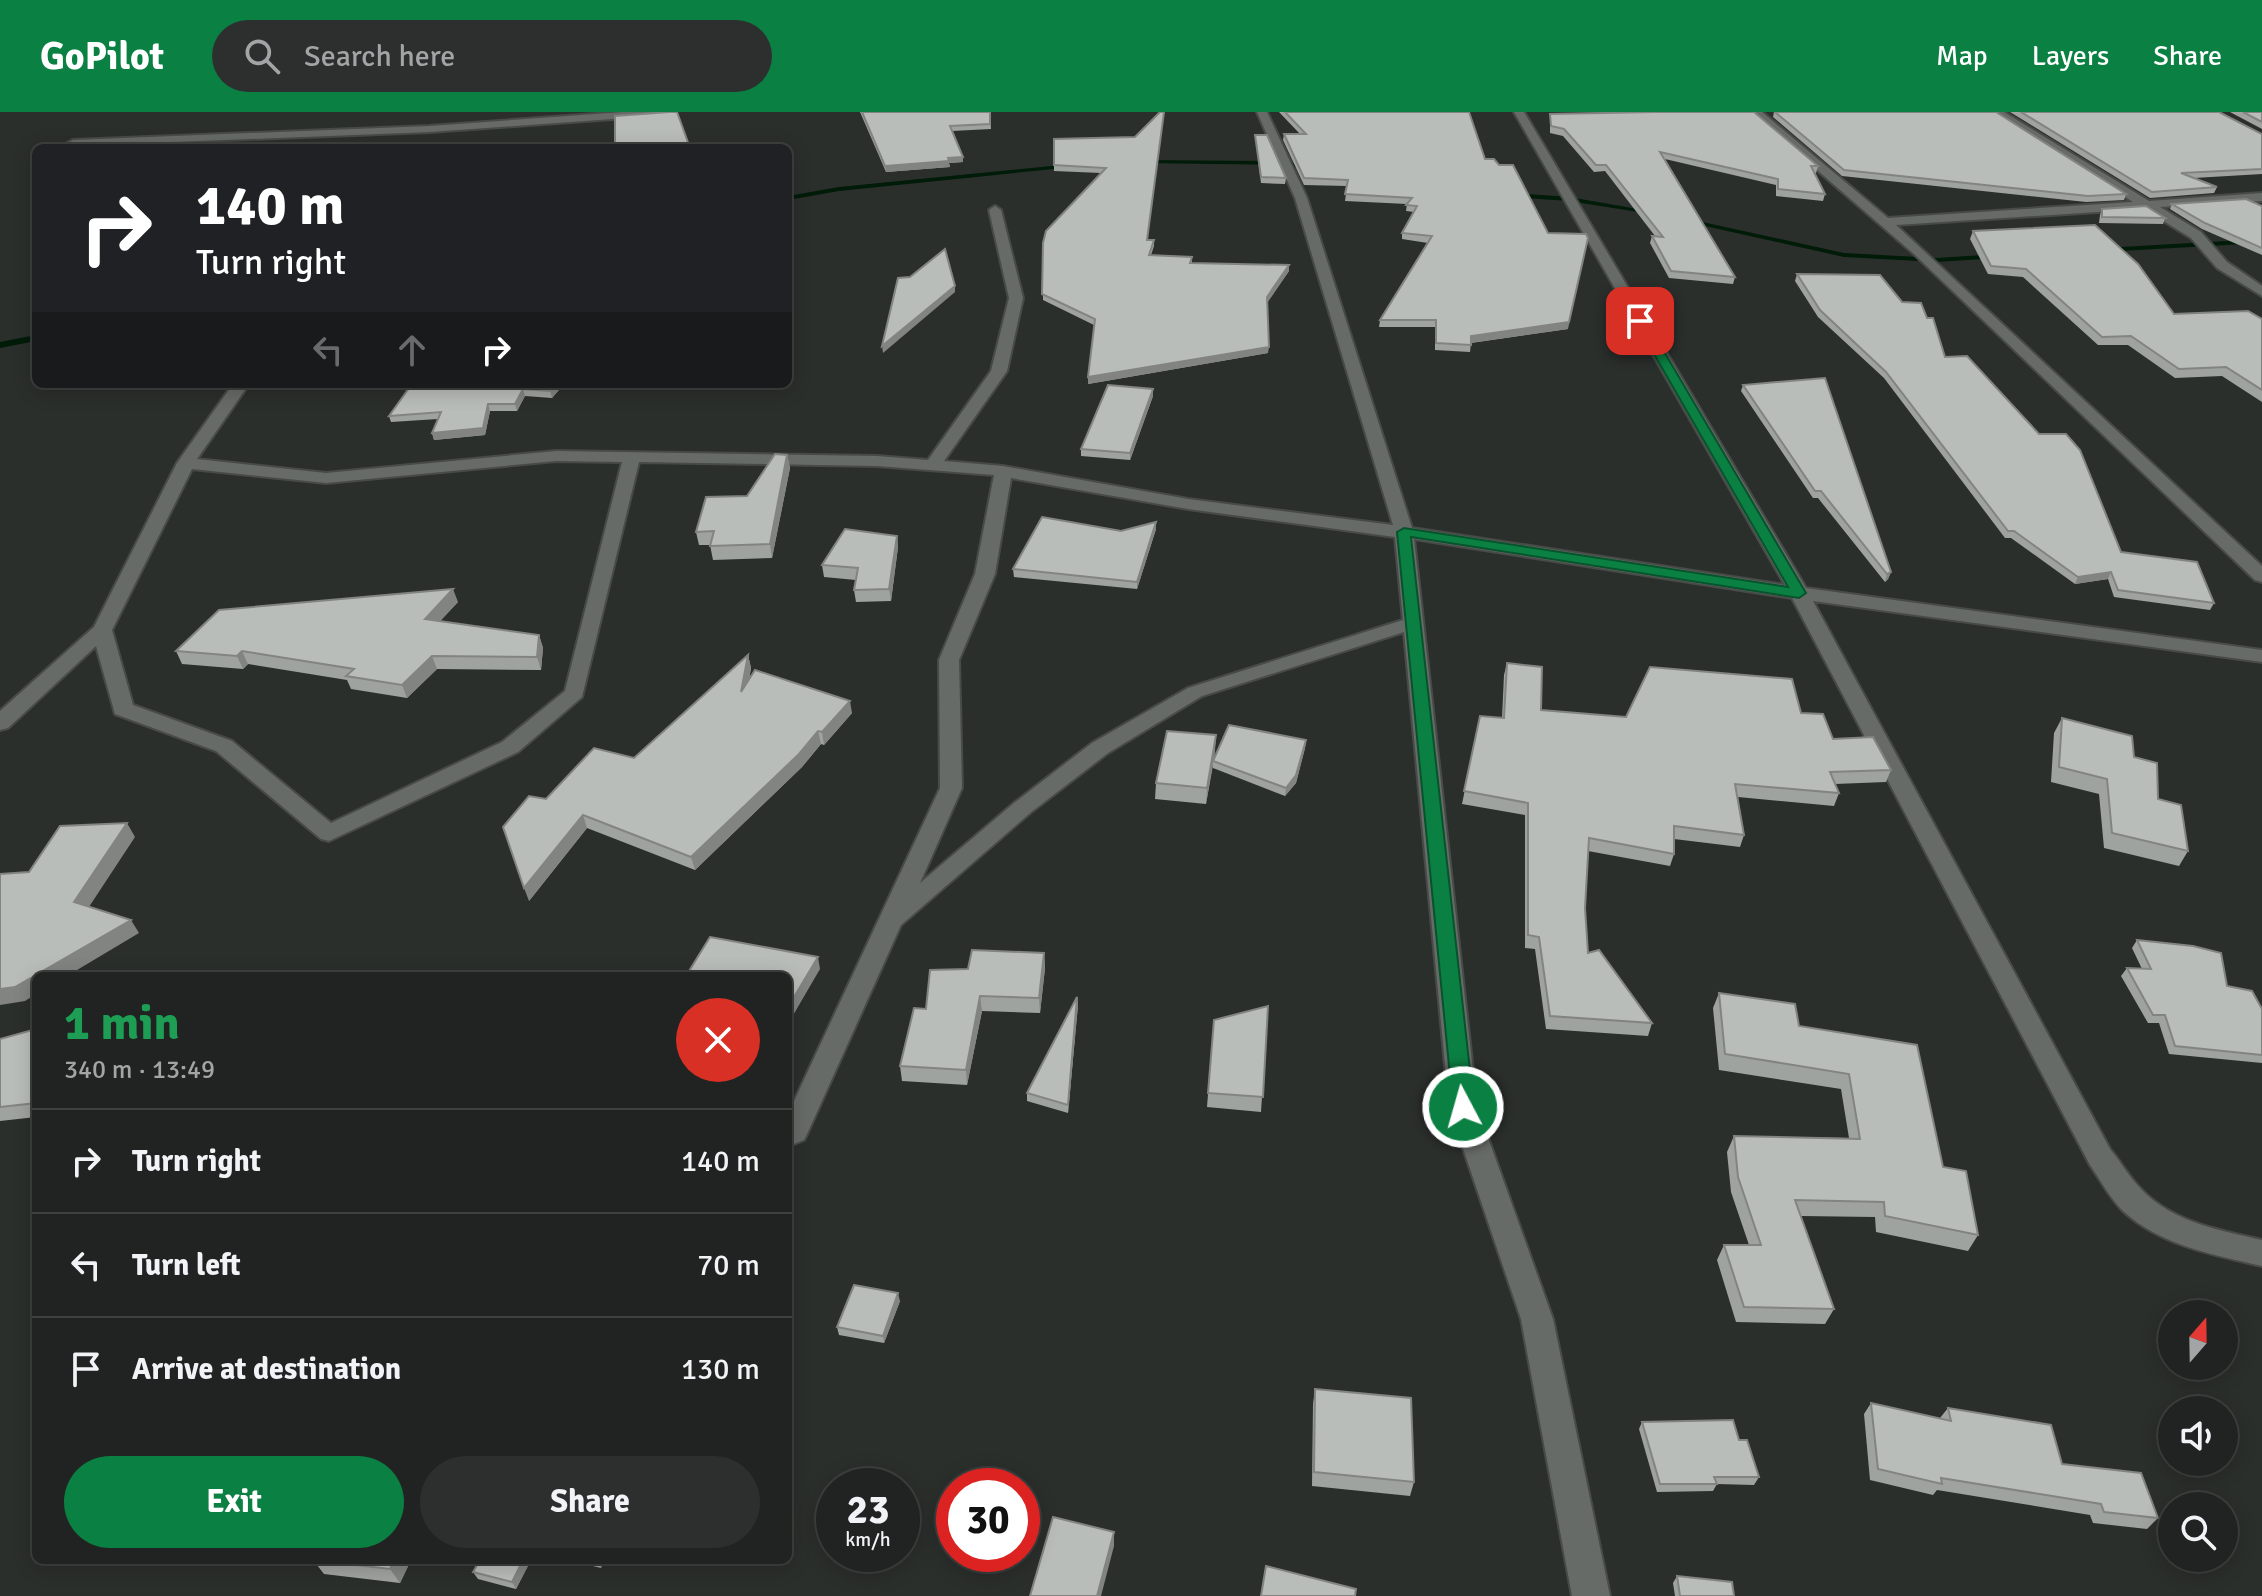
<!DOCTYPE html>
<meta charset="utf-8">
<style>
:root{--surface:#202321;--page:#2d2f2e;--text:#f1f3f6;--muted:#a2a4a5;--line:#3d403f;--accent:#0b8043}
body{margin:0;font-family:Signika,sans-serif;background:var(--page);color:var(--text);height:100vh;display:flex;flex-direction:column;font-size:30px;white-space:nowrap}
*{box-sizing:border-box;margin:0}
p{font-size:26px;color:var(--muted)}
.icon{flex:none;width:44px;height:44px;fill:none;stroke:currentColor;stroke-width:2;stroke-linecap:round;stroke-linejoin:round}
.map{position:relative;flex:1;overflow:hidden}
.side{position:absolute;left:32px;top:860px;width:760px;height:592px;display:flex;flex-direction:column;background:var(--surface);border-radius:12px;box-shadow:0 4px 20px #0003,0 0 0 2px var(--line)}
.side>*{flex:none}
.hud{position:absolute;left:32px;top:32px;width:760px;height:244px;border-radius:12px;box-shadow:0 4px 20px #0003,0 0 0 2px var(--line);background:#202124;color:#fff;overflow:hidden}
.needle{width:52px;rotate:20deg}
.fabs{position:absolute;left:2158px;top:1188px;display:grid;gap:16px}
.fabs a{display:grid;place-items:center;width:80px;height:80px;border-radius:50%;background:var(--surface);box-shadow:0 4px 20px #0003,0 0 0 2px var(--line);font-size:40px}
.speed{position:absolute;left:816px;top:1356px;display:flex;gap:16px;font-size:40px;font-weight:700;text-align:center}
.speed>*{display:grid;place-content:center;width:104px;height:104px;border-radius:50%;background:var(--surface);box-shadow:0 4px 20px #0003,0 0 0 2px var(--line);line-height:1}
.speed small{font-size:20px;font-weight:400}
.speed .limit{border:12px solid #d22;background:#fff;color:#111}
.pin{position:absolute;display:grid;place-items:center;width:68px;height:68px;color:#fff;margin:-34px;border-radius:16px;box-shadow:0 4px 12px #0006}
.me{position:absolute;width:88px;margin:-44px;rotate:354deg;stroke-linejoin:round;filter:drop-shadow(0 0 6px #0008)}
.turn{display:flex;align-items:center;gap:28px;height:168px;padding:0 32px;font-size:36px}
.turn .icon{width:104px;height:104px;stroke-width:2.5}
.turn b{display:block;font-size:56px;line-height:68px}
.lanes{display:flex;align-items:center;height:76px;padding:0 32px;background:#0003;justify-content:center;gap:40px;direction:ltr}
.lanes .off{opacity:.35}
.round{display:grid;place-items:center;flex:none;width:84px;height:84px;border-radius:42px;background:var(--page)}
.head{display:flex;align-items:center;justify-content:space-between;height:136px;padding:0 32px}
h1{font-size:48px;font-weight:800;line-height:60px;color:#1e9e55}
.action{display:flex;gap:16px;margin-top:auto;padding:16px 32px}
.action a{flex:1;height:92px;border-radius:48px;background:var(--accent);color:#fff;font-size:32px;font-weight:800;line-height:92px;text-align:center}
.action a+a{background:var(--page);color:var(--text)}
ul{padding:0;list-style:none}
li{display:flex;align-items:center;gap:24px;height:104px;padding:0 32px;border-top:2px solid var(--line)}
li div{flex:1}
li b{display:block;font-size:30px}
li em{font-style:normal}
header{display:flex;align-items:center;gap:48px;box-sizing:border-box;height:112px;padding:0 40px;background:var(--accent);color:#fff}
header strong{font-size:38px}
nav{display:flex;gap:44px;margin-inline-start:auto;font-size:28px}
.search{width:560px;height:72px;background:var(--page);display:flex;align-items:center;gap:20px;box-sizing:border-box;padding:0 28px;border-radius:44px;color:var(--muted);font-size:30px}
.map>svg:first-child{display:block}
</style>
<header>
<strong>GoPilot</strong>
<div class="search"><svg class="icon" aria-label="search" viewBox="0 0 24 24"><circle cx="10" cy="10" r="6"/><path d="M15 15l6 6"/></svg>Search here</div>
<nav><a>Map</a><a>Layers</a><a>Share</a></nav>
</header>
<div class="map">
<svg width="2262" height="1484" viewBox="0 0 2262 1484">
<rect width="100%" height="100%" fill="#2b2f2c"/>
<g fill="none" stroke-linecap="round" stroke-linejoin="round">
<g fill="#011b09" fill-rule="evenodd">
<polygon points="1138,48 1287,49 1317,58 1314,60 1287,53 1140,51"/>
<polygon points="1071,52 1073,55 839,79 788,88 788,84 839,75"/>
<polygon points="1513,81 1569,85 1655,100 1651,102 1569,89 1510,85"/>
<polygon points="1684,106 1844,141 1937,146 1998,142 2002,144 1998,146 1937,150 1844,145 1687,110 1684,110"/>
<polygon points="2262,127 2262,131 2103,140 2099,138 2103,136"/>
<polygon points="36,223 36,229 0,236 0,230"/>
</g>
<g stroke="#474a47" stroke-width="4">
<g id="minor">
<polygon points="623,0 674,0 669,3 430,20 73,34 67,31 73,28 430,14"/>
<path d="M1257,0H1267L1307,86L1412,416L1785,473L1514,0H1524L1806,476L2262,538V550L1813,489L2110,1037C2121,1050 2129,1065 2141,1077C2172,1110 2219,1118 2262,1128V1154C2214,1143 2160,1133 2123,1099C2110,1086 2101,1069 2090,1053L1792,486L1414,427L1477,995L1553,1207L1610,1484H1572L1521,1207L1449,995L1404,520L1202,584L1108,641L1030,701L901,813L808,1020L804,1028L794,1032L788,1030V1002L940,676L939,548L975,462L994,363L877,354L639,350L582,585L518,640L329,729L321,727L216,639L115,602L96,534L8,616L0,618V599L94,515L177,351L233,272H249L197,347L326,361L556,339L877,344L928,348L991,259L1009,186L989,98L995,94L1001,98L1023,186L1007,259L944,349L1003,354L1188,387L1393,413L1295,86ZM556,349L622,350L565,579L502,630L331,711L232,629L133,593L112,518L192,357L326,371ZM1011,366L1188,397L1395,425L1403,508L1188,576L1092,631L1014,691L920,771L962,676L959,548L995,462Z"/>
<polygon points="1750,0 1762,0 1888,106 2133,90 1991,0 2004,0 2149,89 2262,81 2262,89 2160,95 2201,120 2227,150 2262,174 2262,184 2217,156 2191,126 2144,97 1896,113 2262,454 2262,470 2255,468 1914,142"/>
</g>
</g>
<use href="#minor" fill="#676b68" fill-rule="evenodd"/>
</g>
<g fill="#9fa39f">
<polygon points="860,0 990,0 991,17 952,19 963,45 963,50 949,51 950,55 886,60"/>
<polygon points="1279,0 1469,0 1485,47 1568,217 1471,231 1470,240 1435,238 1435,215 1379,215 1380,208 1428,131 1402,127 1402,121 1414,100 1406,99 1407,92 1345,89 1347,74 1304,73 1283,28 1284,22 1300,22"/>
<polygon points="1774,0 2126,82 2124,88 2086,90 1842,64 1773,5"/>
<polygon points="2010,0 2219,0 2262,22 2262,62 2194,66 2217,75 2214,81 2150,86"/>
<polygon points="2230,0 2262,0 2262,17"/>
<polygon points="1550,2 1818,54 1816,61 1815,61 1825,82 1823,89 1776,84 1776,73 1665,47 1735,165 1733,172 1669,166 1650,131 1652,124 1655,124 1605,59 1594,60 1563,24 1550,21"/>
<polygon points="1255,23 1286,66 1285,72 1261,71"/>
<polygon points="1135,25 1148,128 1154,128 1154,134 1151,143 1192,145 1192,151 1289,153 1289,159 1267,191 1268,241 1088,272 1094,213 1043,188 1043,131 1101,61 1054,59 1054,27"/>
<polygon points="2172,92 2262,94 2262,143 2202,117 2170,97"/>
<polygon points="2102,97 2165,106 2163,112 2099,111 2100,103"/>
<polygon points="1973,119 2174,202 2262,207 2262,290 2222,264 2175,266 2128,233 2098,233 2023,165 1988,162 1970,127"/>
<polygon points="1797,162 1945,245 2121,440 2214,491 2210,498 2114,485 2108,467 2075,472 2011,426 2005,426 1884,266 1818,205 1795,169"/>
<polygon points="412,272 564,272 552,286 525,284 517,299 490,299 485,323 434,328 432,321 438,307 391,310 389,304"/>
<polygon points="1743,273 1891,460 1888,467 1885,470 1818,386 1813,386 1741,279"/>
<polygon points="1153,284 1130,348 1081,344 1081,337"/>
<polygon points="787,343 790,356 772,446 713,448 710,433 699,433 696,420 747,384"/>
<polygon points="1156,417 1137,477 1014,465 1013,457 1121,419"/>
<polygon points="897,424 898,435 891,489 856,490 854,478 856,468 824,465 822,453"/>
<polygon points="458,490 440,509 539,523 543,536 541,558 437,557 407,586 351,577 347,568 248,552 243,557 182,552 176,539"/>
<polygon points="748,543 751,556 749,568 852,601 824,633 821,632 802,655 695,758 587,716 529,789 546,687 634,646"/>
<polygon points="1507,551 1541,598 1626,605 1801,601 1833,627 1891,658 1886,670 1835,672 1839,681 1834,694 1738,685 1744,723 1740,735 1674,727 1674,742 1670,754 1588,739 1585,796 1588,841 1652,911 1648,924 1546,917 1535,837 1525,836 1525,703 1462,692 1480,604 1502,606 1504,563"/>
<polygon points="2062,606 2134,645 2188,739 2179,754 2104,736 2099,682 2051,670 2054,621"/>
<polygon points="1216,623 1214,647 1306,628 1305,636 1296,671 1285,684 1213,656 1213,653 1206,692 1155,687 1156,671"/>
<polygon points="2137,828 2227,874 2262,897 2262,951 2169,942 2159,911 2148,911 2121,864 2127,856 2142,857 2132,836"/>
<polygon points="1044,841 1045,856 1040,901 982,899 967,973 902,969 900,954 926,897 968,857"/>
<polygon points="1719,881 1799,914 1917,933 1943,1055 1978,1123 1968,1139 1876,1120 1875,1105 1801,1104 1834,1197 1825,1212 1736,1210 1717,1148 1724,1133 1749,1133 1731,1080 1727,1040 1734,1024 1849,1026 1841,977 1719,958 1713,896"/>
<polygon points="1077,885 1078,893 1068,1001 1027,989 1027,981"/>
<polygon points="1268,894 1261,1000 1207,995 1214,908"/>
<polygon points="36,917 36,1005 0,1009 0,927"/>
<polygon points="900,1189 884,1231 839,1223 837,1215"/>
<polygon points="1315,1277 1414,1370 1410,1384 1312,1374 1313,1292"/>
<polygon points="1871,1291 1940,1306 1948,1296 2062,1352 2158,1406 2147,1417 2093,1411 2090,1403 1937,1378 1933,1383 1870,1368 1864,1302"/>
<polygon points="1642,1310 1739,1328 1759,1365 1754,1373 1717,1372 1713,1379 1657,1380 1639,1317"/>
<polygon points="313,1448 411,1448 400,1471 324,1462"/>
<polygon points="531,1448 516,1477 478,1467 473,1460"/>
<polygon points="568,1448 604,1448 601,1456"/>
<polygon points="1677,1464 1734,1484 1675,1484 1673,1471"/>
</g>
<g fill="#828482">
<polygon points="963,45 963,50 949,51 950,55 886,60 885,54"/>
<polygon points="1588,126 1568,217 1470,231 1471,224"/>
<polygon points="1289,153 1289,159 1266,192 1267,185"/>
<polygon points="955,174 955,180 883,241 882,234"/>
<polygon points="1269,235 1268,241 1088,272 1088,265"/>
<polygon points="556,272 564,272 552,286 550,279"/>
<polygon points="523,277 525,284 517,299 515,292"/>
<polygon points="1153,277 1153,284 1130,348 1130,341"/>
<polygon points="488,292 490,299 485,323 434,328 432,321"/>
<polygon points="787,343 790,356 772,446 770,432"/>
<polygon points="1156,410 1156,417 1137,477 1137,470"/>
<polygon points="897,424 898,435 891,489 889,477"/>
<polygon points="1891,460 1888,467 1885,470 1887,462"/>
<polygon points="2111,460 2108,467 2075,472 2078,465"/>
<polygon points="453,477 458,490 430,520 425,507"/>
<polygon points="539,523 543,536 541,558 537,545"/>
<polygon points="242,539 248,552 243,557 237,544"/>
<polygon points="748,543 751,556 744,592 741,580"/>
<polygon points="432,544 437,557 407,586 402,573"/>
<polygon points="850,589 852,601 824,633 822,620"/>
<polygon points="818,619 821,632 802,655 695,758 691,745"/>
<polygon points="1216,623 1215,639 1206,692 1207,676"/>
<polygon points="1306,628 1305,636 1296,671 1285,684 1286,676"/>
<polygon points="583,703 587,716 529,789 524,776"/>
<polygon points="127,711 135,725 83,804 74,790"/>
<polygon points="131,808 139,821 67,864 36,864 36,882 25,889 0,893 0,877"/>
<polygon points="1044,841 1045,856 1040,901 1039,886"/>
<polygon points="818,845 820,857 788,912 788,895"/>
<polygon points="980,884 982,899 967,973 966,958"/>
<polygon points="1077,885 1078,893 1068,1001 1068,993"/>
<polygon points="898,1181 900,1189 884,1231 883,1224"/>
<polygon points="1114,1420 1114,1434 1101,1484 1097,1484"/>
<polygon points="394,1448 411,1448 400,1471 390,1457"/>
<polygon points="523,1448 531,1448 516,1477 512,1470"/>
<polygon points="597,1448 604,1448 601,1456 597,1449"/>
</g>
<g fill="#b9bdb9" stroke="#828482" stroke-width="2">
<polygon points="669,0 677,0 690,36 615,36 615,4"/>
<polygon points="862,0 990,0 990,12 950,14 963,45 948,46 949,49 885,54"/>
<polygon points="1160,0 1164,0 1147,128 1154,128 1149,143 1192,145 1190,151 1289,153 1267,185 1269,235 1088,265 1095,207 1042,182 1043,131 1046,119 1106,56 1054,53 1054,27 1135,25"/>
<polygon points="1285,0 1469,0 1485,47 1494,47 1499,53 1513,53 1548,121 1586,122 1588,126 1569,210 1471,224 1471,233 1436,231 1436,208 1380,208 1432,124 1402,121 1417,94 1406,93 1412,86 1345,82 1348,68 1304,66 1284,22 1306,22"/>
<polygon points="1655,0 1754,0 1818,54 1811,54 1825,82 1778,77 1778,67 1660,40 1735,165 1671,159 1652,124 1663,125 1606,53 1596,53 1564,17 1551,14 1550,2"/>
<polygon points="1775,0 1996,0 2126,82 2088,84 1844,58"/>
<polygon points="2021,0 2219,0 2262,22 2262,57 2181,61 2217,75 2152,80"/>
<polygon points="2243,0 2262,0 2262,10"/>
<polygon points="1255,23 1267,23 1286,66 1261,65"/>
<polygon points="2246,87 2262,94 2262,136 2205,111 2172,92"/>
<polygon points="2146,94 2165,106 2102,105 2102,97"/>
<polygon points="2095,113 2138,152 2174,202 2248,199 2262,207 2262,278 2226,255 2179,257 2131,224 2102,225 2026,157 1991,154 1973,119"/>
<polygon points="945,137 955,174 882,234 898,166 910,165"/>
<polygon points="1797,162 1880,163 1902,190 1921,191 1927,206 1933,206 1945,245 1967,244 2039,322 2066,322 2080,338 2121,440 2197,450 2214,491 2118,478 2111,460 2078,465 2014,419 2008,419 1886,260 1820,198"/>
<polygon points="1825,266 1891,460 1887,462 1821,379 1815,379 1743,273"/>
<polygon points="412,272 556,272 550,279 523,277 515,292 488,292 483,316 432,321 441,300 389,304"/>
<polygon points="1108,273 1153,277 1130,341 1081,337"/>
<polygon points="775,342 787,343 770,432 710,434 714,419 696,420 706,385 747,384"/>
<polygon points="1042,405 1121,419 1156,410 1137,470 1013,457"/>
<polygon points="845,417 897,424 889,477 854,478 858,456 822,453"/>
<polygon points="453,477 425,507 539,523 537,545 432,544 402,573 346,564 354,557 242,539 237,544 176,539 219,498"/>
<polygon points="748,543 741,580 755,558 850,589 822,620 818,619 799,642 691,745 583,703 524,776 503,715 529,684 546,687 594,636 634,646"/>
<polygon points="1507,551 1542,555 1541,598 1626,605 1650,555 1792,567 1801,601 1823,602 1833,627 1873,625 1891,658 1830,660 1839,681 1735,672 1744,723 1674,714 1674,742 1589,726 1585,796 1588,841 1599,838 1652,911 1550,904 1539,825 1528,823 1528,691 1464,679 1480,604 1504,606"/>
<polygon points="2062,606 2132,624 2134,645 2157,651 2158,687 2181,693 2188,739 2112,721 2107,667 2059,655"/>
<polygon points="1229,613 1306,628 1296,663 1286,676 1213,649"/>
<polygon points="1167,619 1216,623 1207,676 1156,671"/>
<polygon points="127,711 74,790 131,808 15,875 0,877 0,762 29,760 60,714"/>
<polygon points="710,825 818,845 788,895 788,864 686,864"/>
<polygon points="2137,828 2193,834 2221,841 2227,874 2252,879 2262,897 2262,943 2175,934 2165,903 2153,903 2127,856 2151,857"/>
<polygon points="972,838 1044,841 1039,886 980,884 966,958 900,954 914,896 926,897 930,858 968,857"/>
<polygon points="1719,881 1795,892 1799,914 1917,933 1943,1055 1966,1059 1978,1123 1885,1104 1884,1090 1795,1088 1834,1197 1744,1195 1724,1133 1761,1133 1738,1065 1734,1024 1860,1027 1849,962 1725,942"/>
<polygon points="1077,885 1068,993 1027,981"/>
<polygon points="1268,894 1263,985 1208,981 1214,908"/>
<polygon points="36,917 36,991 0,995 0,927"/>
<polygon points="854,1173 898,1181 883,1224 837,1215"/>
<polygon points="1315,1277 1411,1286 1414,1370 1314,1360"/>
<polygon points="1871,1291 1951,1309 1948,1296 2051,1313 2062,1352 2141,1361 2158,1406 2104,1400 2101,1392 1941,1366 1942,1372 1878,1357"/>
<polygon points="1733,1308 1739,1328 1747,1328 1759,1365 1714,1365 1717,1372 1660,1372 1642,1310"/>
<polygon points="1053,1405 1114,1420 1097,1484 1030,1484"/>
<polygon points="313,1448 394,1448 390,1457"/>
<polygon points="480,1448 523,1448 512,1470 473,1460"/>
<polygon points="1266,1454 1356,1477 1355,1484 1261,1484"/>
<polygon points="1677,1464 1732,1470 1734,1484 1680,1484"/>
</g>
<polygon fill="#0b8043" stroke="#07532c" stroke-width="2" points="1640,206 1646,209 1806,481 1799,486 1411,425 1474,995 1471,1001 1463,1004 1456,1001 1453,995 1397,420 1404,416 1788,475 1635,209"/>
</svg>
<div class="fabs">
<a><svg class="needle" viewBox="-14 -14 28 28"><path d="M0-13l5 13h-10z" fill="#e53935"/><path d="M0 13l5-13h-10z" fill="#a2a4a5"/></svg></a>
<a><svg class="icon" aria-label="sound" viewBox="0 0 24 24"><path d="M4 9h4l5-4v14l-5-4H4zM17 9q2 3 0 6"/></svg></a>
<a><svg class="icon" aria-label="search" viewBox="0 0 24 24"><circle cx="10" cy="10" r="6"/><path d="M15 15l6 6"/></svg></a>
</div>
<div class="speed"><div>23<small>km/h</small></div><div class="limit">30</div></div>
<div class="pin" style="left:1640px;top:209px;background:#d93025"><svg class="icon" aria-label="arrive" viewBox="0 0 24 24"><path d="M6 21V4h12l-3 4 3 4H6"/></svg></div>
<svg class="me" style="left:1463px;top:995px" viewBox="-20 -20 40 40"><circle r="17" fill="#0b8043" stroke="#fff" stroke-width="3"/><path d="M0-11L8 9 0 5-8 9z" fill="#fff"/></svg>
<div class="hud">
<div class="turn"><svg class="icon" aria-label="right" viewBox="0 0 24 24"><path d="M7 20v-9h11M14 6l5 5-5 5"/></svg><div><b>140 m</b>Turn right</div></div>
<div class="lanes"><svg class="icon off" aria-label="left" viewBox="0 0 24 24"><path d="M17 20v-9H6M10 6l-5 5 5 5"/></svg><svg class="icon off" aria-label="ahead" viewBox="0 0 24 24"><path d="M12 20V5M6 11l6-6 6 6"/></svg><svg class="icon" aria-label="right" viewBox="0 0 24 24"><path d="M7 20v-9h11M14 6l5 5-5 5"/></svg></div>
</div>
<section class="side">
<div class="head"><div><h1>1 min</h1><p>340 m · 13:49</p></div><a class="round" style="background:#d93025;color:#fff"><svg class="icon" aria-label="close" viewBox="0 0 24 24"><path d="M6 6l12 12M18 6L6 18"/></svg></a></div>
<ul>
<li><svg class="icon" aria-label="right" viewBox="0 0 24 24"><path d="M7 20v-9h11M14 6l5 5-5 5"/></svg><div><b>Turn right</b></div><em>140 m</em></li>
<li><svg class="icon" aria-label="left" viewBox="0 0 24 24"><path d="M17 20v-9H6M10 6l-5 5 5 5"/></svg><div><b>Turn left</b></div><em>70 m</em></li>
<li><svg class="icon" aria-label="arrive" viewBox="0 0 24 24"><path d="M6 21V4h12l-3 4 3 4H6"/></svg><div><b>Arrive at destination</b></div><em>130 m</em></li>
</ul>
<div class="action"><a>Exit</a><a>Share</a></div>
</section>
</div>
